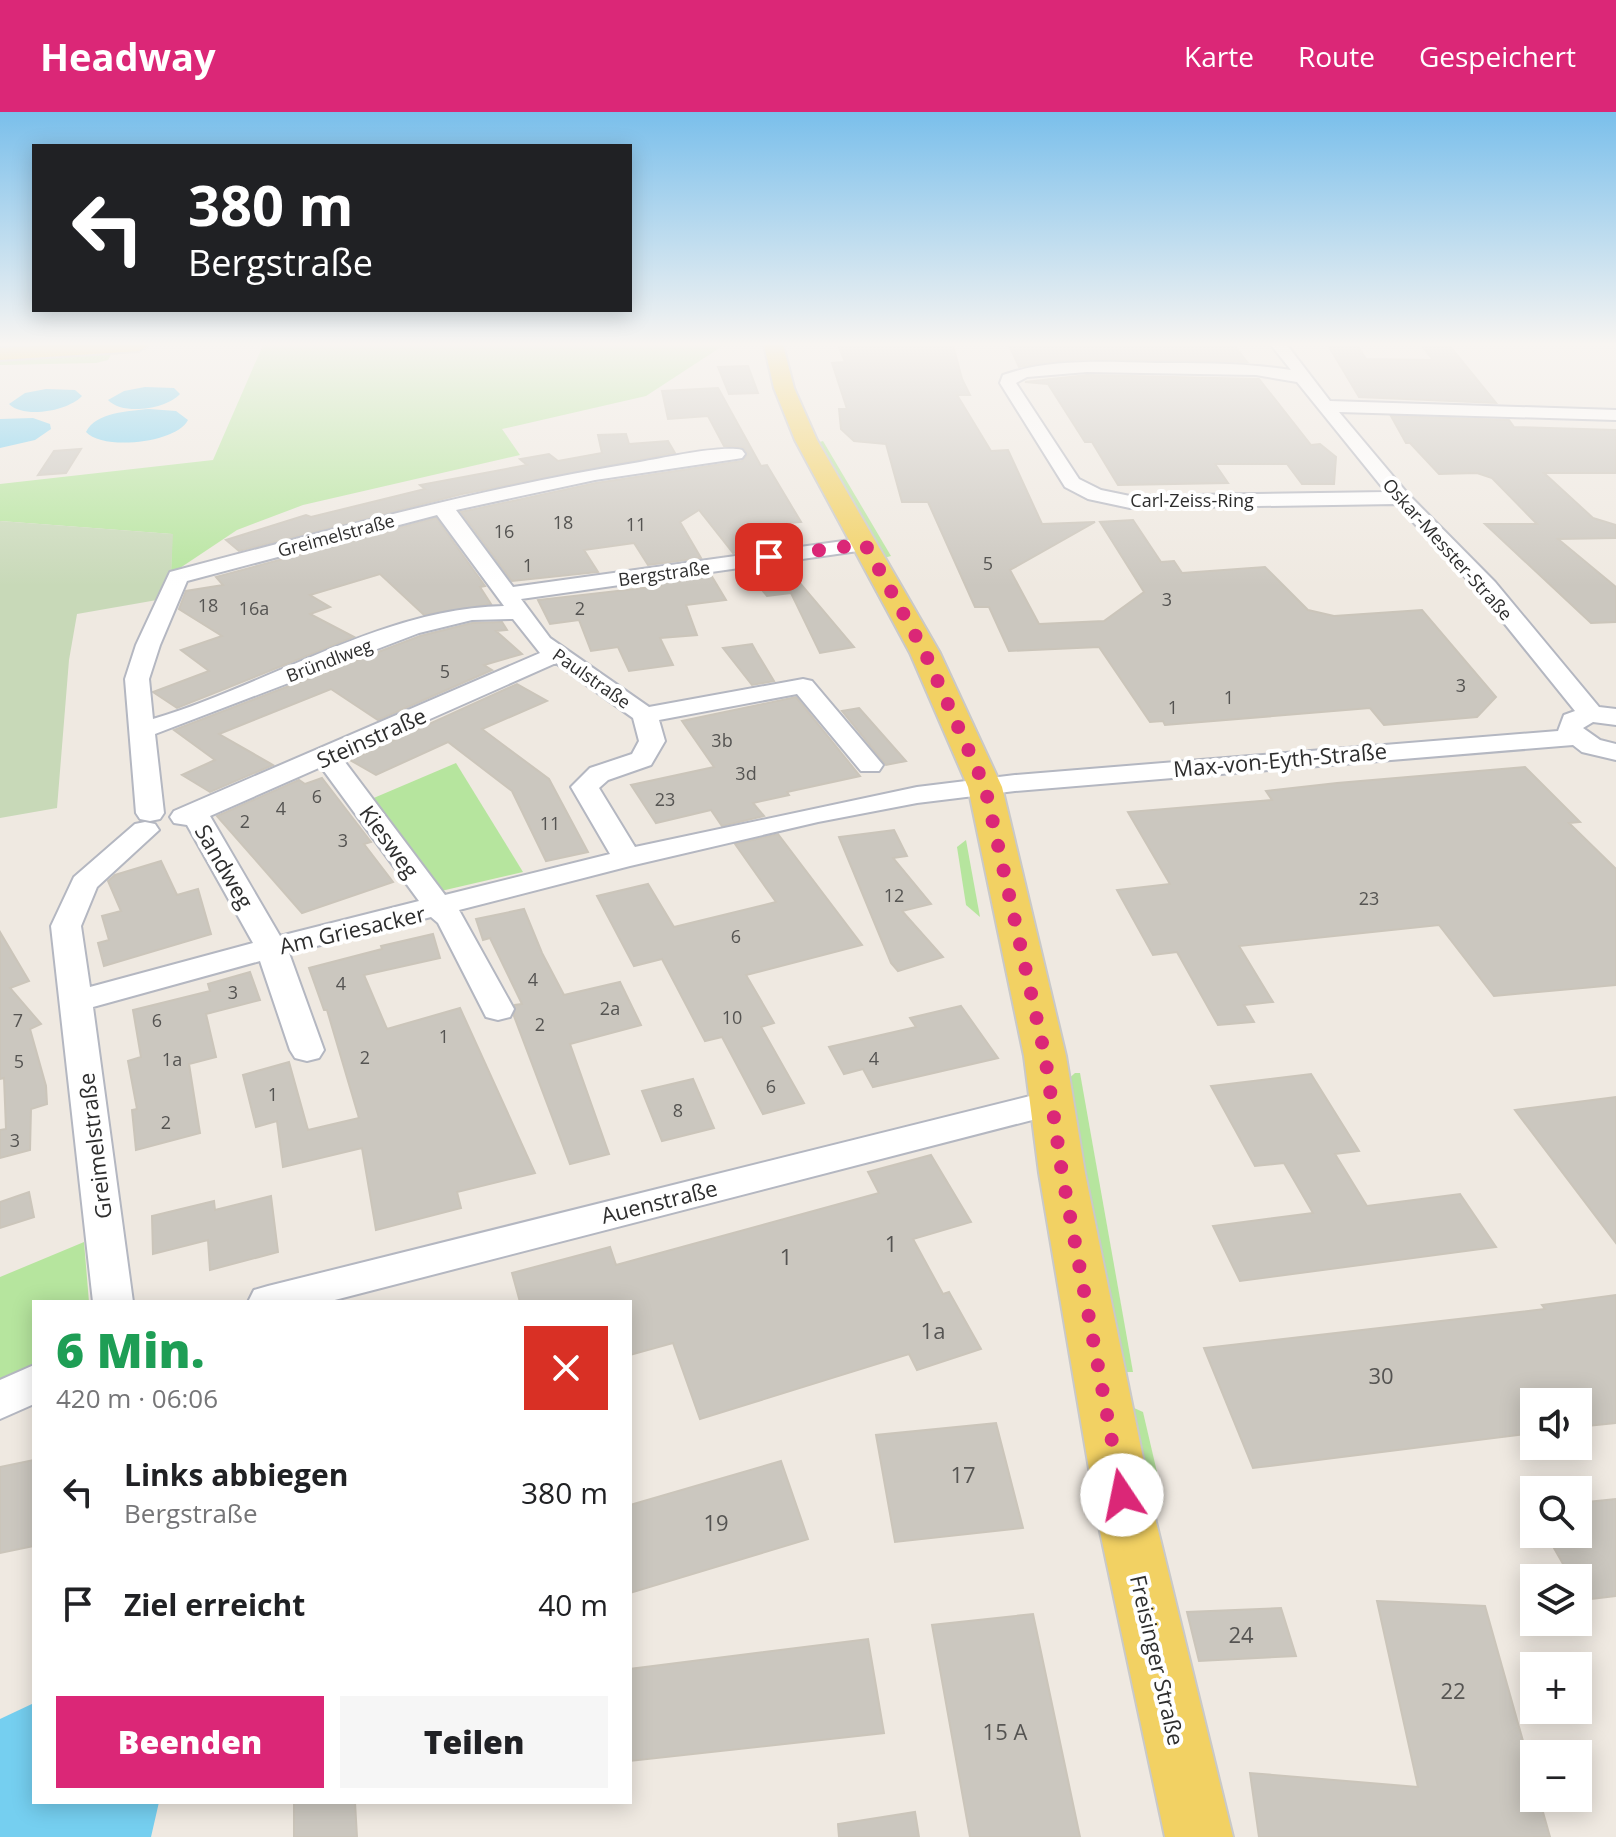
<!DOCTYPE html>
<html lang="de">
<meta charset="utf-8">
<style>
:root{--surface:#fff;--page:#f6f6f6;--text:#202124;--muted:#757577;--accent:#db2777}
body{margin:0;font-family:"Open Sans",sans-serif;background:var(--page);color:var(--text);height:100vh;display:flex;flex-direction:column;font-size:30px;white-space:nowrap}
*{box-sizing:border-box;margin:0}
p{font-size:26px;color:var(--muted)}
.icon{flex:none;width:44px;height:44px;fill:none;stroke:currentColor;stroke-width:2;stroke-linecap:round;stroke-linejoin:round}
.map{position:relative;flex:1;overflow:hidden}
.panel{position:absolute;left:32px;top:1188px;width:600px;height:504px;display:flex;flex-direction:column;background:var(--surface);border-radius:0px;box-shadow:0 4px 20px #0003}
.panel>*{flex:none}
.hud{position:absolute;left:32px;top:32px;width:600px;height:168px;border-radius:0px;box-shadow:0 4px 20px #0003;background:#202124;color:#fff;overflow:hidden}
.tools{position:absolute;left:1520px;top:1276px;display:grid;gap:16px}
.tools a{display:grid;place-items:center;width:72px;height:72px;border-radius:0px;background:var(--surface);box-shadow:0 4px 20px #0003;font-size:40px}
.pin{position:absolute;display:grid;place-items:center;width:68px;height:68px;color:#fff;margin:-34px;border-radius:16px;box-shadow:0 4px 12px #0006}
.me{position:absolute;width:88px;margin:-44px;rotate:349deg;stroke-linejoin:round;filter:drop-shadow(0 0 6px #0008)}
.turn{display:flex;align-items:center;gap:28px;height:168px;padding:0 24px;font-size:36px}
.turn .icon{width:104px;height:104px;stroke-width:2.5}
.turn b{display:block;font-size:56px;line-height:68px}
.round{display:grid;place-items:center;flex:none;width:84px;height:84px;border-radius:0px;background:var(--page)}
.head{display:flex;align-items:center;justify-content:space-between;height:136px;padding:0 24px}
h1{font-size:48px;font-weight:800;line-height:60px;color:#1e9e55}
.cta{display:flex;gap:16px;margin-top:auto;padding:16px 24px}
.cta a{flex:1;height:92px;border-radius:0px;background:var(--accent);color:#fff;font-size:32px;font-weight:800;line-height:92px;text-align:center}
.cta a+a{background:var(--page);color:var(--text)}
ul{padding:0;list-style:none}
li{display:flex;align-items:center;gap:24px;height:112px;padding:0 24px}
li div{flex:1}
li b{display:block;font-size:30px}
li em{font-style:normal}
header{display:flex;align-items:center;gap:48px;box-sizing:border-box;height:112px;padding:0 40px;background:var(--accent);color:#fff}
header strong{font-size:38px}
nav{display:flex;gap:44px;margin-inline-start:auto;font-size:28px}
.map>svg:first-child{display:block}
</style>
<header>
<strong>Headway</strong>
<nav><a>Karte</a><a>Route</a><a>Gespeichert</a></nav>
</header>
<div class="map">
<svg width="1616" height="1725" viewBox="0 0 1616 1725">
<rect width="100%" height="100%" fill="#efe9e1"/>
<g fill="#b6e59e">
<polygon points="263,233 724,233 646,284 502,317 520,343 303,393 237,418 171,462 172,422 0,409 0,372 213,348"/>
<polygon points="71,241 112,241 108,248 96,251 0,253 0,245"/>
<polygon points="823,329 891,444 884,446 816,331"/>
<polygon points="456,651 523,760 441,779 369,688"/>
<polygon points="966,728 980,805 966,793 957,735"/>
<polygon points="1075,961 1080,961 1133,1260 1125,1260 1066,969"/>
<polygon points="84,1130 89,1190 34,1190 34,1254 0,1273 0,1165"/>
<polygon points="1134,1296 1143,1300 1163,1386 1162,1394 1157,1398 1147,1392 1128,1301"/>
</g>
<polygon fill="#c8d9b8" points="0,409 173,422 171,462 157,488 77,502 69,548 57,696 0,706"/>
<g fill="#75cff0">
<path d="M145,275L174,276L180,282C166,297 123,304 108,288L124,279Z"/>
<path d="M46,277L75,278L82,284C68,299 24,307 9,292L25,281Z"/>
<path d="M149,297L176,299L188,308C177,331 103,339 86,320C96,300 129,299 149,297Z"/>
<polygon points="33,306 50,312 51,317 35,328 0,336 0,307"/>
<polygon points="34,1591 34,1690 159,1690 151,1725 0,1725 0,1607"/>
</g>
<g fill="#cbc7bf" stroke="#cbc5ba" stroke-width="2">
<polygon points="838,233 953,233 962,267 970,283 957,283 991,339 1008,338 1042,412 1095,410 1010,458 1039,512 1104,509 1144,480 1100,410 1133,408 1161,450 1174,449 1182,461 1265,455 1308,498 1334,504 1422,498 1496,585 1477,605 1384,613 1370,596 1165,613 1163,609 1150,610 1099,535 1009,539 989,495 975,495 928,390 902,390 886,332 854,329 841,317 839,297 847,297 832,251 845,250"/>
<polygon points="1009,233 1234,233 1247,250 1079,247 1019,255"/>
<polygon points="1328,233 1357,233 1366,247 1433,248 1421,233 1449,233 1496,291 1359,285"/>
<polygon points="748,254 758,281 729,282 718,255"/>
<polygon points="1087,263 1259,267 1311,333 1320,332 1336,345 1334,372 1302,372 1287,352 1215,352 1228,371 1118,373 1092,330 1085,330 1048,272 1025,270"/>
<polygon points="718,276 761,354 767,353 801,410 748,415 765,437 733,441 699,398 680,410 701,446 648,453 634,431 584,438 598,460 512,469 461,400 596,371 742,349 748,342 744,336 724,334 708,304 668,307 662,279"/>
<polygon points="1391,304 1509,308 1514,315 1616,318 1616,361 1544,361 1593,406 1616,413 1616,426 1558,427 1616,475 1616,510 1591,511 1485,412 1537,412 1492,366 1477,361 1439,362 1410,331 1406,331"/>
<polygon points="626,322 629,332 668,329 675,341 462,382 239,439 226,428 306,403 311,405 425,377 420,373 527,353 520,347 549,342 558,349 602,341 598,323"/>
<polygon points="81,337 66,361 38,363 54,339"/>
<polygon points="436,406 485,474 480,475 491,492 424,503 380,462 310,483 330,495 310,502 354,525 177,596 153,580 209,559 181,538 222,524 179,497 186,479 223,473 216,465"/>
<polygon points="777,454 783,461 788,457 854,535 820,541 791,481 767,484 746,458"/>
<polygon points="711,463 726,488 686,493 697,523 660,526 673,553 629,559 618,535 591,539 579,508 550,512 538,488 661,474 659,470"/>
<polygon points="502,510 507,518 496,519 522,542 484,553 492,558 378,608 331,577 219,622 273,653 210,680 182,663 215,648 174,618 420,524 472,511"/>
<polygon points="752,532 757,541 774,569 752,573 723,536"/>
<polygon points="517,572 547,589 482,617 549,667 588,740 546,749 512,679 448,630 376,663 350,648"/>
<polygon points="796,585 860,664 787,680 789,683 753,691 764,704 722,714 711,698 656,711 631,673 714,655 682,609"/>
<polygon points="859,596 906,649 886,653 842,599"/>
<polygon points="1525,655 1580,710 1569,711 1616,757 1616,873 1494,884 1439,813 1239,834 1273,890 1244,893 1254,910 1218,913 1177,840 1153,843 1117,778 1170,772 1128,700 1272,688 1266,679 1337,671"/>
<polygon points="322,666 371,730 364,732 393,770 302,801 217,704 299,668 305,672"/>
<polygon points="894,718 907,744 893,746 931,792 902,799 943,845 898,859 891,851 839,725"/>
<polygon points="778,722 862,833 746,863 774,911 761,915 804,991 763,1002 722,925 705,929 662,847 634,854 597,784 648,772 674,815 776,790 735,732"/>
<polygon points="161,749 177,783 198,777 211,822 104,854 98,831 109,828 102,804 121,799 108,769 115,763"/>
<polygon points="524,797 542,841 564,883 620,870 641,913 570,932 609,1042 570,1052 514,904 515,893 522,892 490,826 483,828 476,807"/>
<polygon points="0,820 29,869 10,876 41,912 30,917 46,974 47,992 31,997 30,1038 0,1046 0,1018 6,1017 4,966 0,967"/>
<polygon points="433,822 440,846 364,863 387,917 460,896 535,1061 457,1080 461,1096 376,1118 362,1036 283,1055 277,1009 256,1015 243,963 289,950 308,1018 359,1006 327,898 324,898 309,856 382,837 381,834"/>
<polygon points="250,860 260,888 206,902 216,945 189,952 200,1021 136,1038 132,998 137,997 128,949 141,945 133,898 210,879 208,872"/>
<polygon points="961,894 998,946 873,975 863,957 844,962 829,935 916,915 910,906"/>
<polygon points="1311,962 1359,1039 1335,1042 1367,1094 1460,1082 1496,1135 1240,1169 1213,1114 1313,1101 1284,1051 1255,1054 1211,974"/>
<polygon points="693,967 714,1016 662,1029 642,979"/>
<polygon points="1616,985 1616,1131 1515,998"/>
<polygon points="931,1043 971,1110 913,1127 943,1182 949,1180 981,1237 917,1258 909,1242 700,1307 673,1231 630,1243 630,1190 520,1190 512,1161 610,1135 616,1153 879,1081 868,1060"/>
<polygon points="29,1080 34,1105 0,1116 0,1090"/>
<polygon points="271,1084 278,1140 210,1158 208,1128 153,1142 152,1104 214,1089 215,1098"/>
<polygon points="1616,1183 1616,1311 1578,1315 1578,1290 1534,1290 1534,1321 1253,1356 1204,1236 1545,1197 1542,1193"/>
<polygon points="996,1311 1023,1416 895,1430 876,1323"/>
<polygon points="34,1348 34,1434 0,1441 0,1355"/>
<polygon points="781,1349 808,1427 630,1481 630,1393"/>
<polygon points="1616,1387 1616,1484 1583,1488 1578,1479 1578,1466 1571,1466 1546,1422 1578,1422 1578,1391"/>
<polygon points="1377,1489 1485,1494 1534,1668 1534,1686 1539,1686 1550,1725 1259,1725 1250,1661 1418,1675"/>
<polygon points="1281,1496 1296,1544 1199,1549 1187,1500"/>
<polygon points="1033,1502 1080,1725 970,1725 932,1513"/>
<polygon points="868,1527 884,1621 630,1649 630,1557"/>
<polygon points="294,1690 355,1690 357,1725 294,1725"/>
<polygon points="915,1700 919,1725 839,1725 838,1712"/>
</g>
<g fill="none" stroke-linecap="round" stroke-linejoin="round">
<g stroke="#b4b7c1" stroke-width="4">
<g id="minor">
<path d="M1271,233H1287L1330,289L1616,298V308L1339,300L1408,382L1495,470L1599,595L1616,597V613L1593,610L1583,616L1600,628L1616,632V648L1582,640L1573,633L1015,679L917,691L818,710L630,754L459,798L514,897L510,905L498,908L486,905L438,811L431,805L289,841L324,938L319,946L307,949L295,946L290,938L260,849L93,895L133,1190H93L51,814L74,765L135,712L145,710L155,712L159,718L97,775L81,814L90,875L253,831L187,713L174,711L170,705L174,699L540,541L513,507L472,508L419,521L155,622L164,701L160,707L150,709L140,707L136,701L125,567L136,533L170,460C327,419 480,376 640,350C664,346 721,333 742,338L745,342L742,346L736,347L595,368L456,398L513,475L865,426L875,432L865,438L521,487L550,526L649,595L803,567L812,569L883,653L879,659H861L797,582L659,608L665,629L651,653L608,668L599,676L635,735L917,675L1015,663L1558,619L1564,603L1575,599L1479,480L1396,392L1130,396L1088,387L1065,375L1000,271L1003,263C1051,246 1106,250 1156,251C1201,251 1247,251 1291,258ZM1087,260L1256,263L1297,270L1386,380L1130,384L1101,378L1079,367L1016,271L1027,265ZM437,403L504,494C383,496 268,573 153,607L149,567L160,533L187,469ZM556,551L633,606L639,629L632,642L590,656L571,675L610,742L445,783L342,646ZM321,655L419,789L280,824L210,704Z"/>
<polygon points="1050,979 1063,982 1068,991 1063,1000 327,1190 248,1190 254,1178 268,1174"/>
<polygon points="34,1253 34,1292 0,1307 0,1268"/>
</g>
</g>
<g stroke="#c9c9c9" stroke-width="4">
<g id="major">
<polygon points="51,233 149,233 139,239 0,248 0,236"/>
<polygon points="764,233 783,233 794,276 817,328 940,541 1002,675 1066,944 1085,1061 1156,1410 1233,1725 1165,1725 1098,1410 1039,1061 1024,944 968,675 910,541 795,328 774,276"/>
</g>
</g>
<use href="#minor" fill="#fff" fill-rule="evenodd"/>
<use href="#major" fill="#f2d163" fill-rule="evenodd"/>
</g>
<linearGradient id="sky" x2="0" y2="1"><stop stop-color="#7abfeb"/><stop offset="0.49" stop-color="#f8f5f2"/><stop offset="1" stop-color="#f8f5f2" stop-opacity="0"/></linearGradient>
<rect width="1616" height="474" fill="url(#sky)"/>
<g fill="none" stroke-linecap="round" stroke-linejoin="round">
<polyline stroke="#db2777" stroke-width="14" stroke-dasharray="0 25.2" points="769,445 865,432 925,541 985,675 1045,944 1062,1061 1122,1383"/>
</g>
<g text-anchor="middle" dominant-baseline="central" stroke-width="8" stroke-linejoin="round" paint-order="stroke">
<g font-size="18" fill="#2e2e2e" stroke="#fff">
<text x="1192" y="388">Carl-Zeiss-Ring</text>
<text transform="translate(336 423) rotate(-15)">Greimelstraße</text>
<text transform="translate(1448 437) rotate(48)">Oskar-Messter-Straße</text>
<text transform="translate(664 461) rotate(-8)">Bergstraße</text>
<text transform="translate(329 548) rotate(-21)">Bründlweg</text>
<text transform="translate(592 566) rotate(35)">Paulstraße</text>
</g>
<g font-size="18" fill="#555452">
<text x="563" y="410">18</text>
<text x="636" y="412">11</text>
<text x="504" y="419">16</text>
<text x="988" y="451">5</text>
<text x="528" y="453">1</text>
<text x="1167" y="487">3</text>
<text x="208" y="493">18</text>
<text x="254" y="496">16a</text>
<text x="580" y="496">2</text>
<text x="445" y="559">5</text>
<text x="1461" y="573">3</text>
<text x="1229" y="585">1</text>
<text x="1173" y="595">1</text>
<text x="722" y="628">3b</text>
<text x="746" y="661">3d</text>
<text x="317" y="684">6</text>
<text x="665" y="687">23</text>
<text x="281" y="696">4</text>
<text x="245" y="709">2</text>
<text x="550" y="711">11</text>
<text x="343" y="728">3</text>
<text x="894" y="783">12</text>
<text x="1369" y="786">23</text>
<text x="736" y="824">6</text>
<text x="533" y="867">4</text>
<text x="341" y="871">4</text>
<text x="233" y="880">3</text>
<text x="610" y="896">2a</text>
<text x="732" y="905">10</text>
<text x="18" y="908">7</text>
<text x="157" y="908">6</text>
<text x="540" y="912">2</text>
<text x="444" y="924">1</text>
<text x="365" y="945">2</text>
<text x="874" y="946">4</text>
<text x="172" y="947">1a</text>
<text x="19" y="949">5</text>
<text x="771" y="974">6</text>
<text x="273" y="982">1</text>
<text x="678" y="998">8</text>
<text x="166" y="1010">2</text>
<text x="15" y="1028">3</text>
</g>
<g font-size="22" fill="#2e2e2e" stroke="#fff">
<text transform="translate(371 625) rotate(-24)">Steinstraße</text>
<text transform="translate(1280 647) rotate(-5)">Max-von-Eyth-Straße</text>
<text transform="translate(390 729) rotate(54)">Kiesweg</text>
<text transform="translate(225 754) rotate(60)">Sandweg</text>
<text transform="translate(352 817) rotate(-13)">Am Griesacker</text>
<text transform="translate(94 1034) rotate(-97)">Greimelstraße</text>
<text transform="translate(659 1089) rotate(-14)">Auenstraße</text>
<text transform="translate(1158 1548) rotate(77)">Freisinger Straße</text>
</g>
<g font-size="22" fill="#555452">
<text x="891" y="1131">1</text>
<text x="786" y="1144">1</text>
<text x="933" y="1218">1a</text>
<text x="1381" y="1263">30</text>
<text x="963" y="1362">17</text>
<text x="716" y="1410">19</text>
<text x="1241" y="1522">24</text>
<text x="1453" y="1578">22</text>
<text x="1005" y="1619">15 A</text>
</g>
</g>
</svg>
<div class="tools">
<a><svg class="icon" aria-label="sound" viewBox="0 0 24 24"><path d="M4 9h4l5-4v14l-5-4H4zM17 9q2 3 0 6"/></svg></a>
<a><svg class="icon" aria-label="search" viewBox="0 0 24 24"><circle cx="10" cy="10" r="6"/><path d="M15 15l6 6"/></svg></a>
<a><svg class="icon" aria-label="layers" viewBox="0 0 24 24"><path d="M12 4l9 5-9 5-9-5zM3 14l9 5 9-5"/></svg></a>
<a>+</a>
<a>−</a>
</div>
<div class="pin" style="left:769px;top:445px;background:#d93025"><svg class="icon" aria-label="arrive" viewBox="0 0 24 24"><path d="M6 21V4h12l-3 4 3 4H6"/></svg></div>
<svg class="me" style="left:1122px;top:1383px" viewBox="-20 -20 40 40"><circle r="19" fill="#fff"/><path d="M0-13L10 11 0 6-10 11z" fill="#db2777"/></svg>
<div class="hud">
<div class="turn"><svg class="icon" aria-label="left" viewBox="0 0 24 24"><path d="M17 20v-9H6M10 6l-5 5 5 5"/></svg><div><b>380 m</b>Bergstraße</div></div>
</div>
<section class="panel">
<div class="head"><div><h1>6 Min.</h1><p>420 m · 06:06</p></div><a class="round" style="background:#d93025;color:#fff"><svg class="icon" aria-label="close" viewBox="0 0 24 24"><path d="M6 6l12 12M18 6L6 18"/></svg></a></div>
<ul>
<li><svg class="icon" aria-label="left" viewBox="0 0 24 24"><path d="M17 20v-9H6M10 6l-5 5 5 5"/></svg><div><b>Links abbiegen</b><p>Bergstraße</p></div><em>380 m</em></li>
<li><svg class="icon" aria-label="arrive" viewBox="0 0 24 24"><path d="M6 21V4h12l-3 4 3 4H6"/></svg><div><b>Ziel erreicht</b></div><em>40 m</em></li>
</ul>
<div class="cta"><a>Beenden</a><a>Teilen</a></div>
</section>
</div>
